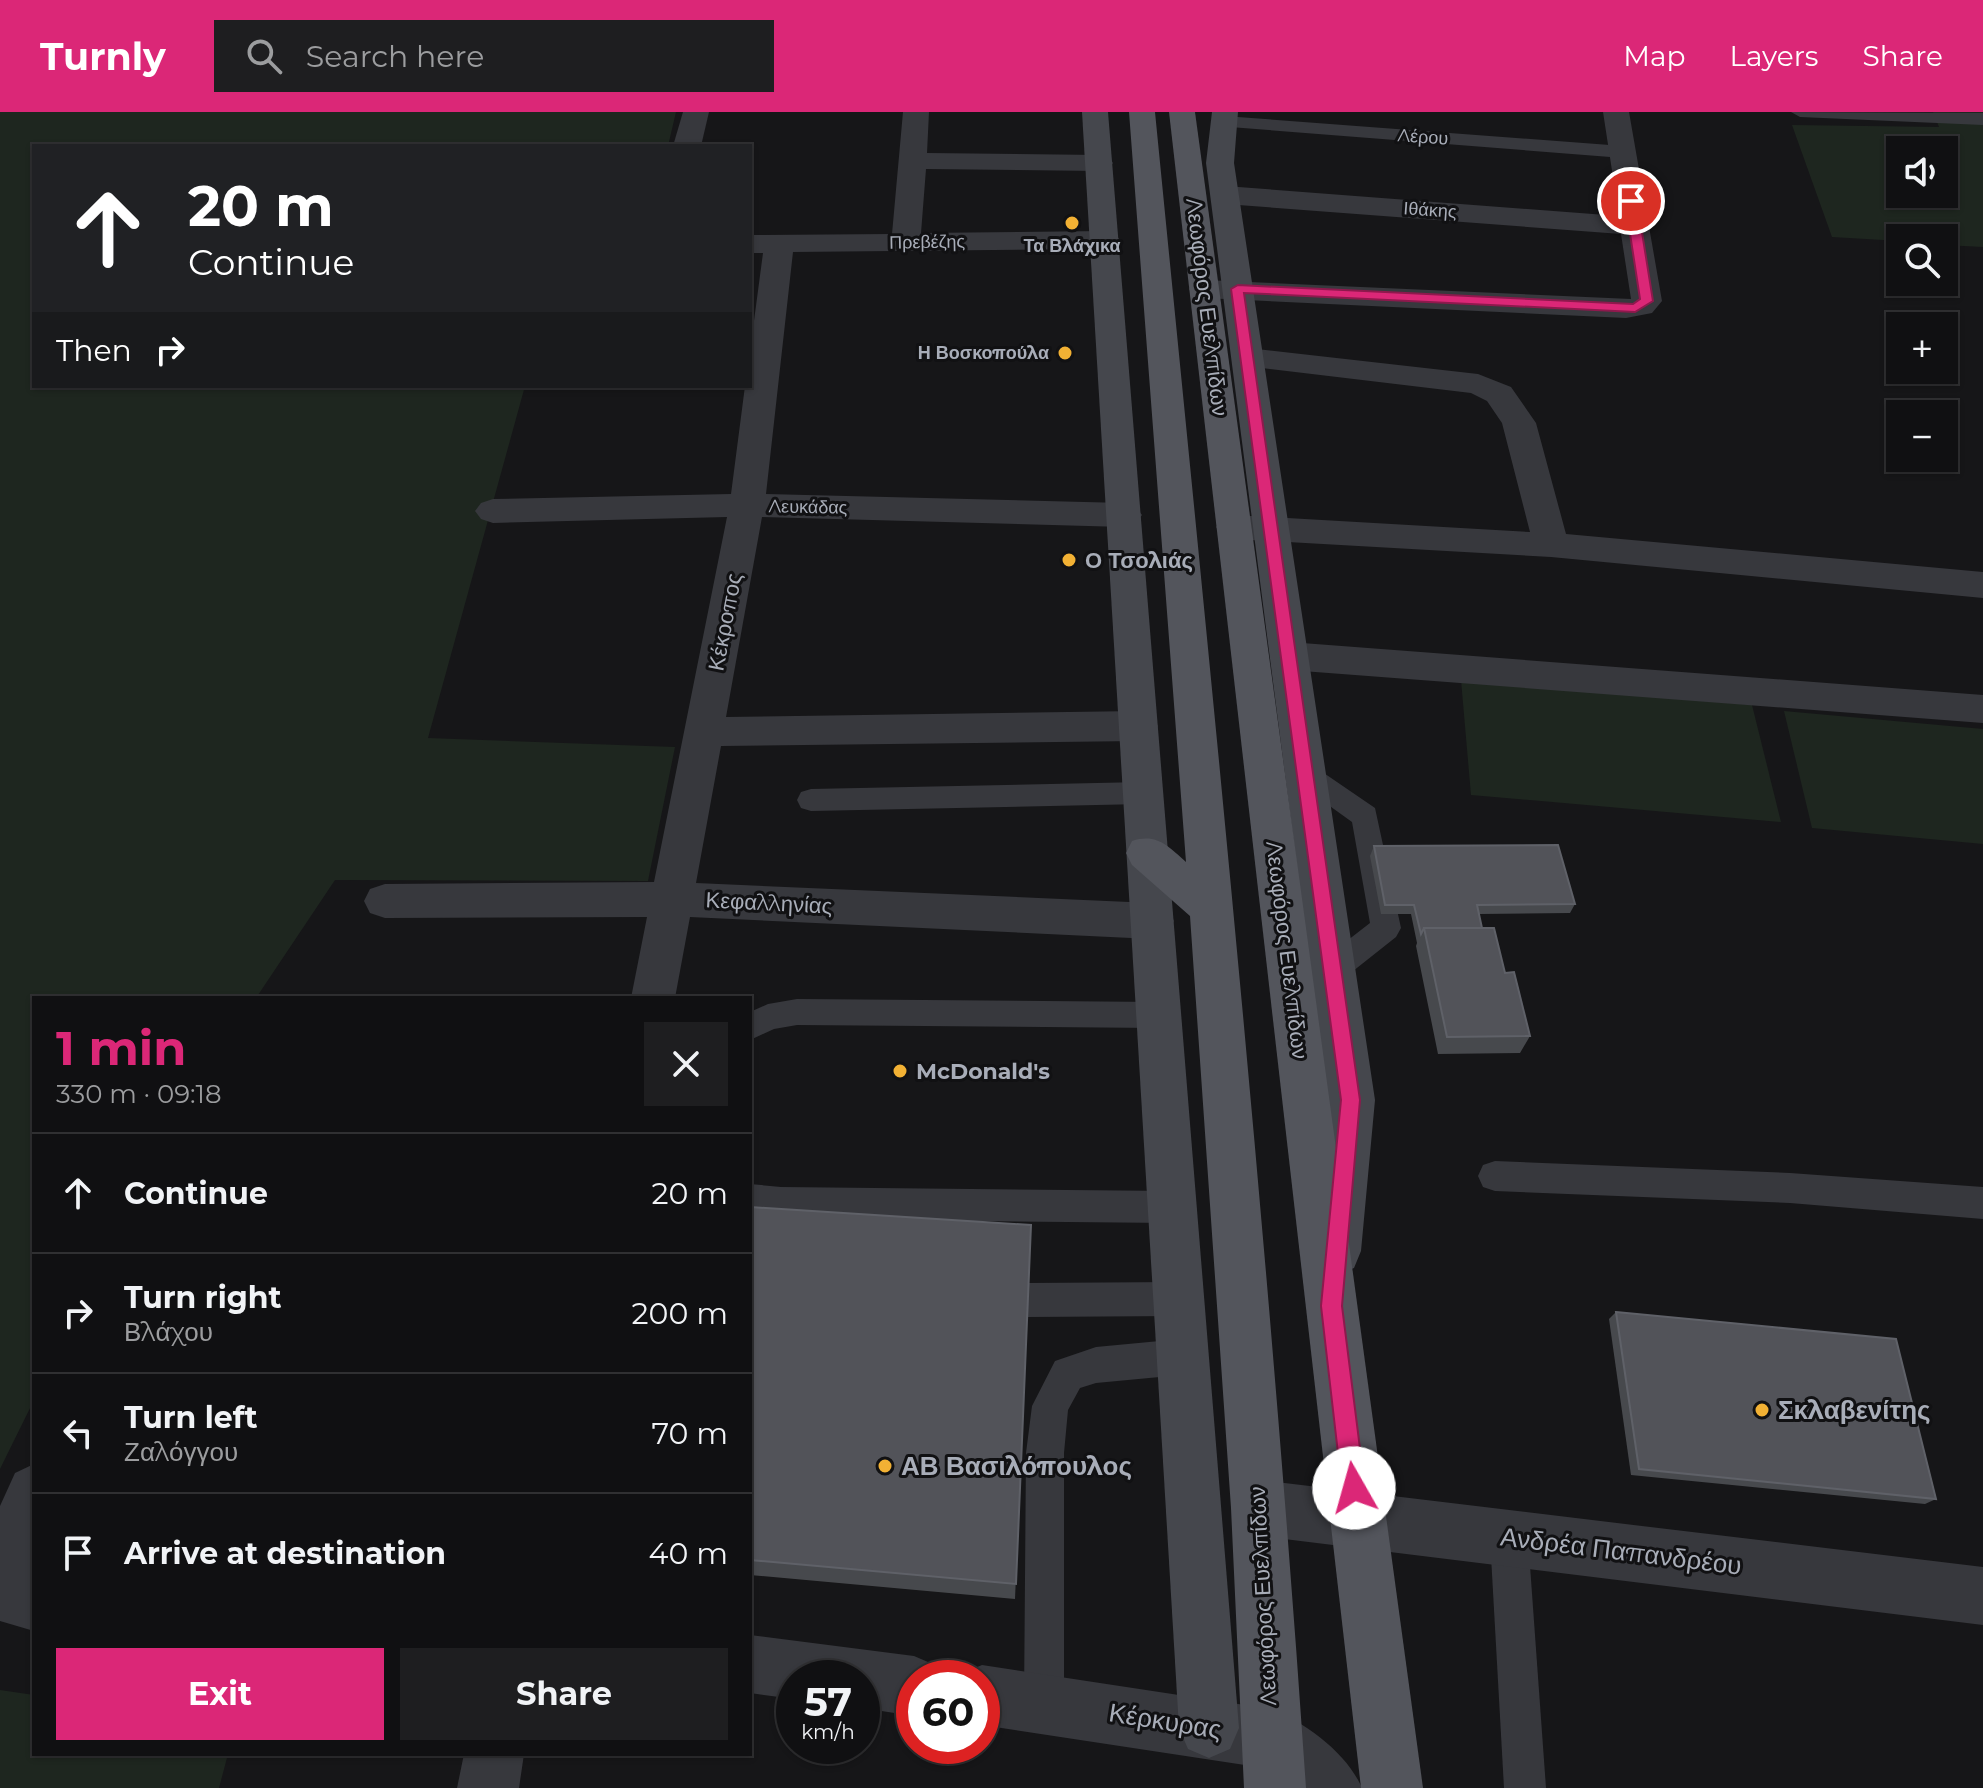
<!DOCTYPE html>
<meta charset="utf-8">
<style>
:root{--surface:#101012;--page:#1e1e20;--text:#f1f3f6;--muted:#9c9d9f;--line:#303032;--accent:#db2777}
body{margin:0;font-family:Montserrat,sans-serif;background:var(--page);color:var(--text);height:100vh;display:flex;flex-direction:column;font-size:30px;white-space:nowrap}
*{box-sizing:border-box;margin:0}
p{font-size:26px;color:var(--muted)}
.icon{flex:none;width:44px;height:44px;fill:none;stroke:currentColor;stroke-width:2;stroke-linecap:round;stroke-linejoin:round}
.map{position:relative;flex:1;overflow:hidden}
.panel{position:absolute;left:32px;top:884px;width:720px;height:760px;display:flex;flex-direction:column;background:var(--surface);border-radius:0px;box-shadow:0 2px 6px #0004,0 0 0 2px var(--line)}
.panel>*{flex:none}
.top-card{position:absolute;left:32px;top:32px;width:720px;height:244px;border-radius:0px;box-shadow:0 2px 6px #0004,0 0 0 2px var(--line);background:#202124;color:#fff;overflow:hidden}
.buttons{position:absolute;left:1886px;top:24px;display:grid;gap:16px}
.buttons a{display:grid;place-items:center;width:72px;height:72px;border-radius:0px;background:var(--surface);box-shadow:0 2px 6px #0004,0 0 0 2px var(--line);font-size:40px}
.speed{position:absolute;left:776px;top:1548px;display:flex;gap:16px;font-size:40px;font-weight:700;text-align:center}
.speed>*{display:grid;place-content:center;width:104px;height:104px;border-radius:50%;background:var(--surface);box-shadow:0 2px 6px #0004,0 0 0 2px var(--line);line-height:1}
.speed small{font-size:20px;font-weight:400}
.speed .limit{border:12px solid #d22;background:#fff;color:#111}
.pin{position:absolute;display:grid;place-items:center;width:68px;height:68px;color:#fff;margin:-34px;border:4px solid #fff;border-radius:50%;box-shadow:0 2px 8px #0007}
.me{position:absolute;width:88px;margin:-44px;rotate:353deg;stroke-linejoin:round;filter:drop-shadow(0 0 6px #0008)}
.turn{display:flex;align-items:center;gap:28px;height:168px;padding:0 24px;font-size:36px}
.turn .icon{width:104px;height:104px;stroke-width:2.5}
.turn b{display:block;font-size:56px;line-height:68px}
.then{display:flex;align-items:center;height:76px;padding:0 24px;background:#0003;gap:16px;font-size:30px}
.round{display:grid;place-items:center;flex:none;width:84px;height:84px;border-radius:0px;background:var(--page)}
.overview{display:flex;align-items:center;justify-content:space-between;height:136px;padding:0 24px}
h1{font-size:48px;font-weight:700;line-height:60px;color:var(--accent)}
.cta{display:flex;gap:16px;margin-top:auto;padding:16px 24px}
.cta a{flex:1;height:92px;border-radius:0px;background:var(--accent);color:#fff;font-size:32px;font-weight:700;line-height:92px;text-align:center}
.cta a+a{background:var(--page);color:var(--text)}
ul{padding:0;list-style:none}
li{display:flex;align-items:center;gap:24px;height:120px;padding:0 24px;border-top:2px solid var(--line)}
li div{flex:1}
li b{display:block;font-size:30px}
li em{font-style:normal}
header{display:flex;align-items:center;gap:48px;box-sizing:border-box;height:112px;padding:0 40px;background:var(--accent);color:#fff}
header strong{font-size:38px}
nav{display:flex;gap:44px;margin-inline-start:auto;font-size:28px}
.search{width:560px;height:72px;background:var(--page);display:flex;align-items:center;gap:20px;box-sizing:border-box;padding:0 28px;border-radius:0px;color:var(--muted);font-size:30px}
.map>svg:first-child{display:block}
</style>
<header>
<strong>Turnly</strong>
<div class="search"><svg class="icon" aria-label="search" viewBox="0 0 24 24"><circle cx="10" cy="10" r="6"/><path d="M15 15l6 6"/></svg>Search here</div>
<nav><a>Map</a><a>Layers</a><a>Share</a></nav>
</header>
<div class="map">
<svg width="1983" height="1676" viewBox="0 0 1983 1676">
<rect width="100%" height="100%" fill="#161618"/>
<g fill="#1e261f" fill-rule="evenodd">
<polygon points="0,0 676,0 668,34 34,34 34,274 525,274 428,626 675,635 648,769 335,768 256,886 34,886 34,1288 0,1357"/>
<path d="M1933,0H1983V135L1944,133V126H1900V129L1832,125L1792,13L1939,15ZM1900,38H1944V82H1900Z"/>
<polygon points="1461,568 1752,593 1781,710 1471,683"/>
<polygon points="1784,599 1983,617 1983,732 1812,716"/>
<polygon points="0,1578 34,1583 34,1642 228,1642 219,1676 0,1676"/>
</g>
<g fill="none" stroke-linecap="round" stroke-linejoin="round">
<g fill="#37383d" fill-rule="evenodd">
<polygon points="1791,0 1983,1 1983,13 1800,5"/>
<polygon points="1224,4 1623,34 1632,40 1623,46 1217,14 1215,10"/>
<polygon points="1305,652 1315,655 1375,696 1401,816 1396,825 1343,867 1332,871 1321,867 1317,858 1321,849 1370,811 1352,710 1295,669 1291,662 1295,655"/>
<polygon points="1143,670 1153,673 1157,681 1153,689 1143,692 811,699 801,696 797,688 801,680 811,677"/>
<polygon points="797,887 1158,890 1169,894 1173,903 1169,912 1158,916 797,913 774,917 750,928 750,900 768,892"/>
<polygon points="1495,1049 1790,1061 1983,1075 1983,1107 1790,1091 1495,1079 1483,1075 1478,1064 1483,1053"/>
<polygon points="750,1072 781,1075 1171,1079 1183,1084 1188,1095 1183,1106 1171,1111 781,1107 750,1102"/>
<polygon points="1178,1170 1190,1175 1195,1187 1190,1199 1178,1204 1028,1205 1016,1200 1011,1188 1016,1176 1028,1171"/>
<polygon points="1181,1227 1194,1233 1199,1245 1194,1257 1181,1263 1096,1271 1080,1276 1068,1298 1064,1341 1064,1591 1058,1605 1044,1611 1030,1605 1024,1591 1026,1341 1032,1294 1055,1249 1096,1235"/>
<polygon points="1509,1407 1523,1412 1528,1426 1546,1676 1504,1676 1490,1426 1495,1412"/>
</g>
<g fill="#37383d" fill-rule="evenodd">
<polygon points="683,0 709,0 701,34 673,34"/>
<polygon points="903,0 929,0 927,41 1099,43 1109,45 1113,51 1109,57 1099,59 926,57 921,121 1105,119 1115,122 1120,128 1115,134 1105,137 793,140 766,382 1124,391 1136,395 1142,403 1136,411 1124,415 762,405 726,605 1138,599 1152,604 1158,614 1152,624 1138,629 721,634 696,771 1152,791 1167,796 1174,809 1167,822 1152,827 690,805 675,886 631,886 647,805 385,806 370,801 364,789 370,777 385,772 654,770 727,405 493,411 481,407 475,399 481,391 493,387 731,382 745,274 750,274 750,239 763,141 750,141 750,123 892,122"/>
<polygon points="1603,0 1629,0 1662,189 1652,201 1626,206 1204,186 1193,183 1189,177 1193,171 1204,168 1631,187 1621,122 1225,92 1215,89 1211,83 1215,77 1225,74 1619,104"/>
<polygon points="1248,236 1478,262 1511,275 1536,311 1566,422 1983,460 1983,486 1551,445 1234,427 1222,423 1216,415 1222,407 1234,403 1530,420 1502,311 1487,289 1471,281 1237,253 1232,246 1237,239"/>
<polygon points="1289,530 1983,583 1983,611 1289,558 1276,554 1270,544 1276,534"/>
<polygon points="34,1352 34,1519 0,1509 0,1394 15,1361"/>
<polygon points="1259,1368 1983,1455 1983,1513 1259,1424 1239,1416 1231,1396 1239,1376"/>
<polygon points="750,1523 914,1544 935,1553 940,1566 914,1566 914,1604 862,1596 862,1566 794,1566 794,1587 750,1581"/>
<path d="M982,1553L1271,1597C1306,1611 1347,1641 1362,1676H1283L1258,1655L982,1613V1566H959L961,1562Z"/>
<polygon points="464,1642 524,1642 519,1676 457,1676"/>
</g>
<g fill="#45474d" fill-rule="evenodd">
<polygon points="1082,0 1108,0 1239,1616 1230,1637 1209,1646 1188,1637 1179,1616"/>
<polygon points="1212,0 1238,0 1234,51 1375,988 1361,1139 1354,1156 1336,1163 1318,1156 1311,1139 1327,988 1206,51"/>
</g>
<g fill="#53555c" fill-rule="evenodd">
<path d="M1129,0H1155C1210,558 1268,1116 1306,1676H1244L1231,1396L1190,804L1132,753L1126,741L1132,729C1157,721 1168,734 1186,750Z"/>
<polygon points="1169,0 1195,0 1423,1676 1361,1676"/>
</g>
</g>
<g fill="#47494d">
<polygon points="1374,734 1575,792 1570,801 1479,802 1482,816 1505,861 1530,924 1520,941 1438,942 1416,834 1417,831 1411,802 1381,802 1370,744"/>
<polygon points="750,1095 1031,1113 1015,1487 750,1463"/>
<polygon points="1616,1200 1936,1387 1925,1392 1631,1363 1609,1207"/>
</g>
<g fill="#525359" stroke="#5f6168" stroke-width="2">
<polygon points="1558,733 1575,792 1477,793 1482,816 1424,816 1421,822 1414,793 1385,793 1374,734"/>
<polygon points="1424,816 1494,816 1505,861 1514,860 1530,924 1447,925"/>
<polygon points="750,1095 1031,1113 1016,1472 750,1448"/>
<polygon points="1616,1200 1896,1227 1936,1387 1639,1357"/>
</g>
<polygon fill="#db2777" stroke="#8e194d" stroke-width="2" points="1631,86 1637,89 1653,189 1635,200 1244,181 1360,988 1342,1194 1365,1376 1362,1384 1354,1388 1346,1384 1342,1376 1321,1194 1341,988 1231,177 1238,173 1633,192 1640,187 1625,89"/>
<g fill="#f2b134" stroke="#111113" stroke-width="3">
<circle cx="1072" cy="111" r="8"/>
<circle cx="1065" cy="241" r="8"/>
<circle cx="1069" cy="448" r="8"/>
<circle cx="900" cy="959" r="8"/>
<circle cx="1762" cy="1298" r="8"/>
<circle cx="885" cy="1354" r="8"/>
</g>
<g text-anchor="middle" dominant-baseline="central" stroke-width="6" stroke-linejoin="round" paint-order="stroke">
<g font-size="18" fill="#a8adb8" stroke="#111113">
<text transform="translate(1423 25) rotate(4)">Λέρου</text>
<text transform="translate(1430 98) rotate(4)">Ιθάκης</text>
<text transform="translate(927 130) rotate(-1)">Πρεβέζης</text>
<text transform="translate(808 395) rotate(1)">Λευκάδας</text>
</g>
<g font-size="18" font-weight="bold" fill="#a8adb8" stroke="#111113">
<text x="1072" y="134">Τα Βλάχικα</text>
<text x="1049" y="241" text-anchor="end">Η Βοσκοπούλα</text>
</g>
<g font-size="22" fill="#a8adb8" stroke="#111113">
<text transform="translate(1207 195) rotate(83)">Λεωφόρος Ευελπίδων</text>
<text transform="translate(725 510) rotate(-79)">Κέκροπος</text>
<text transform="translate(769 791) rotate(3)">Κεφαλληνίας</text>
<text transform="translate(1287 838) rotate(83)">Λεωφόρος Ευελπίδων</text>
<text transform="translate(1263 1484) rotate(-93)">Λεωφόρος Ευελπίδων</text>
</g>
<g font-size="22" font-weight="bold" fill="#a8adb8" stroke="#111113" text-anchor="start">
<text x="1085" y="448">Ο Τσολιάς</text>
<text x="916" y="959">McDonald's</text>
</g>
<g font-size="26" font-weight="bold" fill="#a8adb8" stroke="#111113" text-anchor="start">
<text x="1778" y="1298">Σκλαβενίτης</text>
<text x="901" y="1354">ΑΒ Βασιλόπουλος</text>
</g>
<g font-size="26" fill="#a8adb8" stroke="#111113">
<text transform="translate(1621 1439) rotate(7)">Ανδρέα Παπανδρέου</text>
<text transform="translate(1165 1609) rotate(9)">Κέρκυρας</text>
</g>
</g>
</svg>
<div class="buttons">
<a><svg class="icon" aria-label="sound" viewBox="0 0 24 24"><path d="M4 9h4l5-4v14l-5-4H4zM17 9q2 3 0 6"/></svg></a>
<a><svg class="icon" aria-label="search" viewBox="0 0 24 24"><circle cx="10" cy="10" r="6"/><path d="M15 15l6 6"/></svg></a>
<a>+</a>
<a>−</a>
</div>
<div class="speed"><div>57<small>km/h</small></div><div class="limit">60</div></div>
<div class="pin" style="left:1631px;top:89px;background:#d93025"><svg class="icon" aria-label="arrive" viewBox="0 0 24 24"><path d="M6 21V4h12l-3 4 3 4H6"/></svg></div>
<svg class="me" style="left:1354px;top:1376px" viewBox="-20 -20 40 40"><circle r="19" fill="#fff"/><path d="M0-13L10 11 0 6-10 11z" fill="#db2777"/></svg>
<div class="top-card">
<div class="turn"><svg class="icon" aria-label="ahead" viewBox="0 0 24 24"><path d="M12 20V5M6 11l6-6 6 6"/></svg><div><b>20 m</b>Continue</div></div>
<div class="then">Then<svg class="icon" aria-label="right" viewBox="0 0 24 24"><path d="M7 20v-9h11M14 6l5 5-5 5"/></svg></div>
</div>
<section class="panel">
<div class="overview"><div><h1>1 min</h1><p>330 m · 09:18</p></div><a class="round"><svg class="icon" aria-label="close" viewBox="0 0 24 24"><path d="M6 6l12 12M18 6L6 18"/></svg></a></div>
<ul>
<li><svg class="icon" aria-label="ahead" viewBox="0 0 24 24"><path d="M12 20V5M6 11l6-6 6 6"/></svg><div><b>Continue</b></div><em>20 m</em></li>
<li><svg class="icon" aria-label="right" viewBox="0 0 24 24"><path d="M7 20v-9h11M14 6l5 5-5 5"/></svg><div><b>Turn right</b><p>Βλάχου</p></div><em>200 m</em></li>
<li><svg class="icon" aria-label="left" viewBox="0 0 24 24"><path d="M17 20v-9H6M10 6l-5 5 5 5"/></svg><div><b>Turn left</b><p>Ζαλόγγου</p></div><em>70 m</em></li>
<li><svg class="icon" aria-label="arrive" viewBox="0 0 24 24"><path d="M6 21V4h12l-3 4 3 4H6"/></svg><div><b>Arrive at destination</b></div><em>40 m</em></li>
</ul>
<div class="cta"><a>Exit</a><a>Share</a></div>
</section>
</div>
